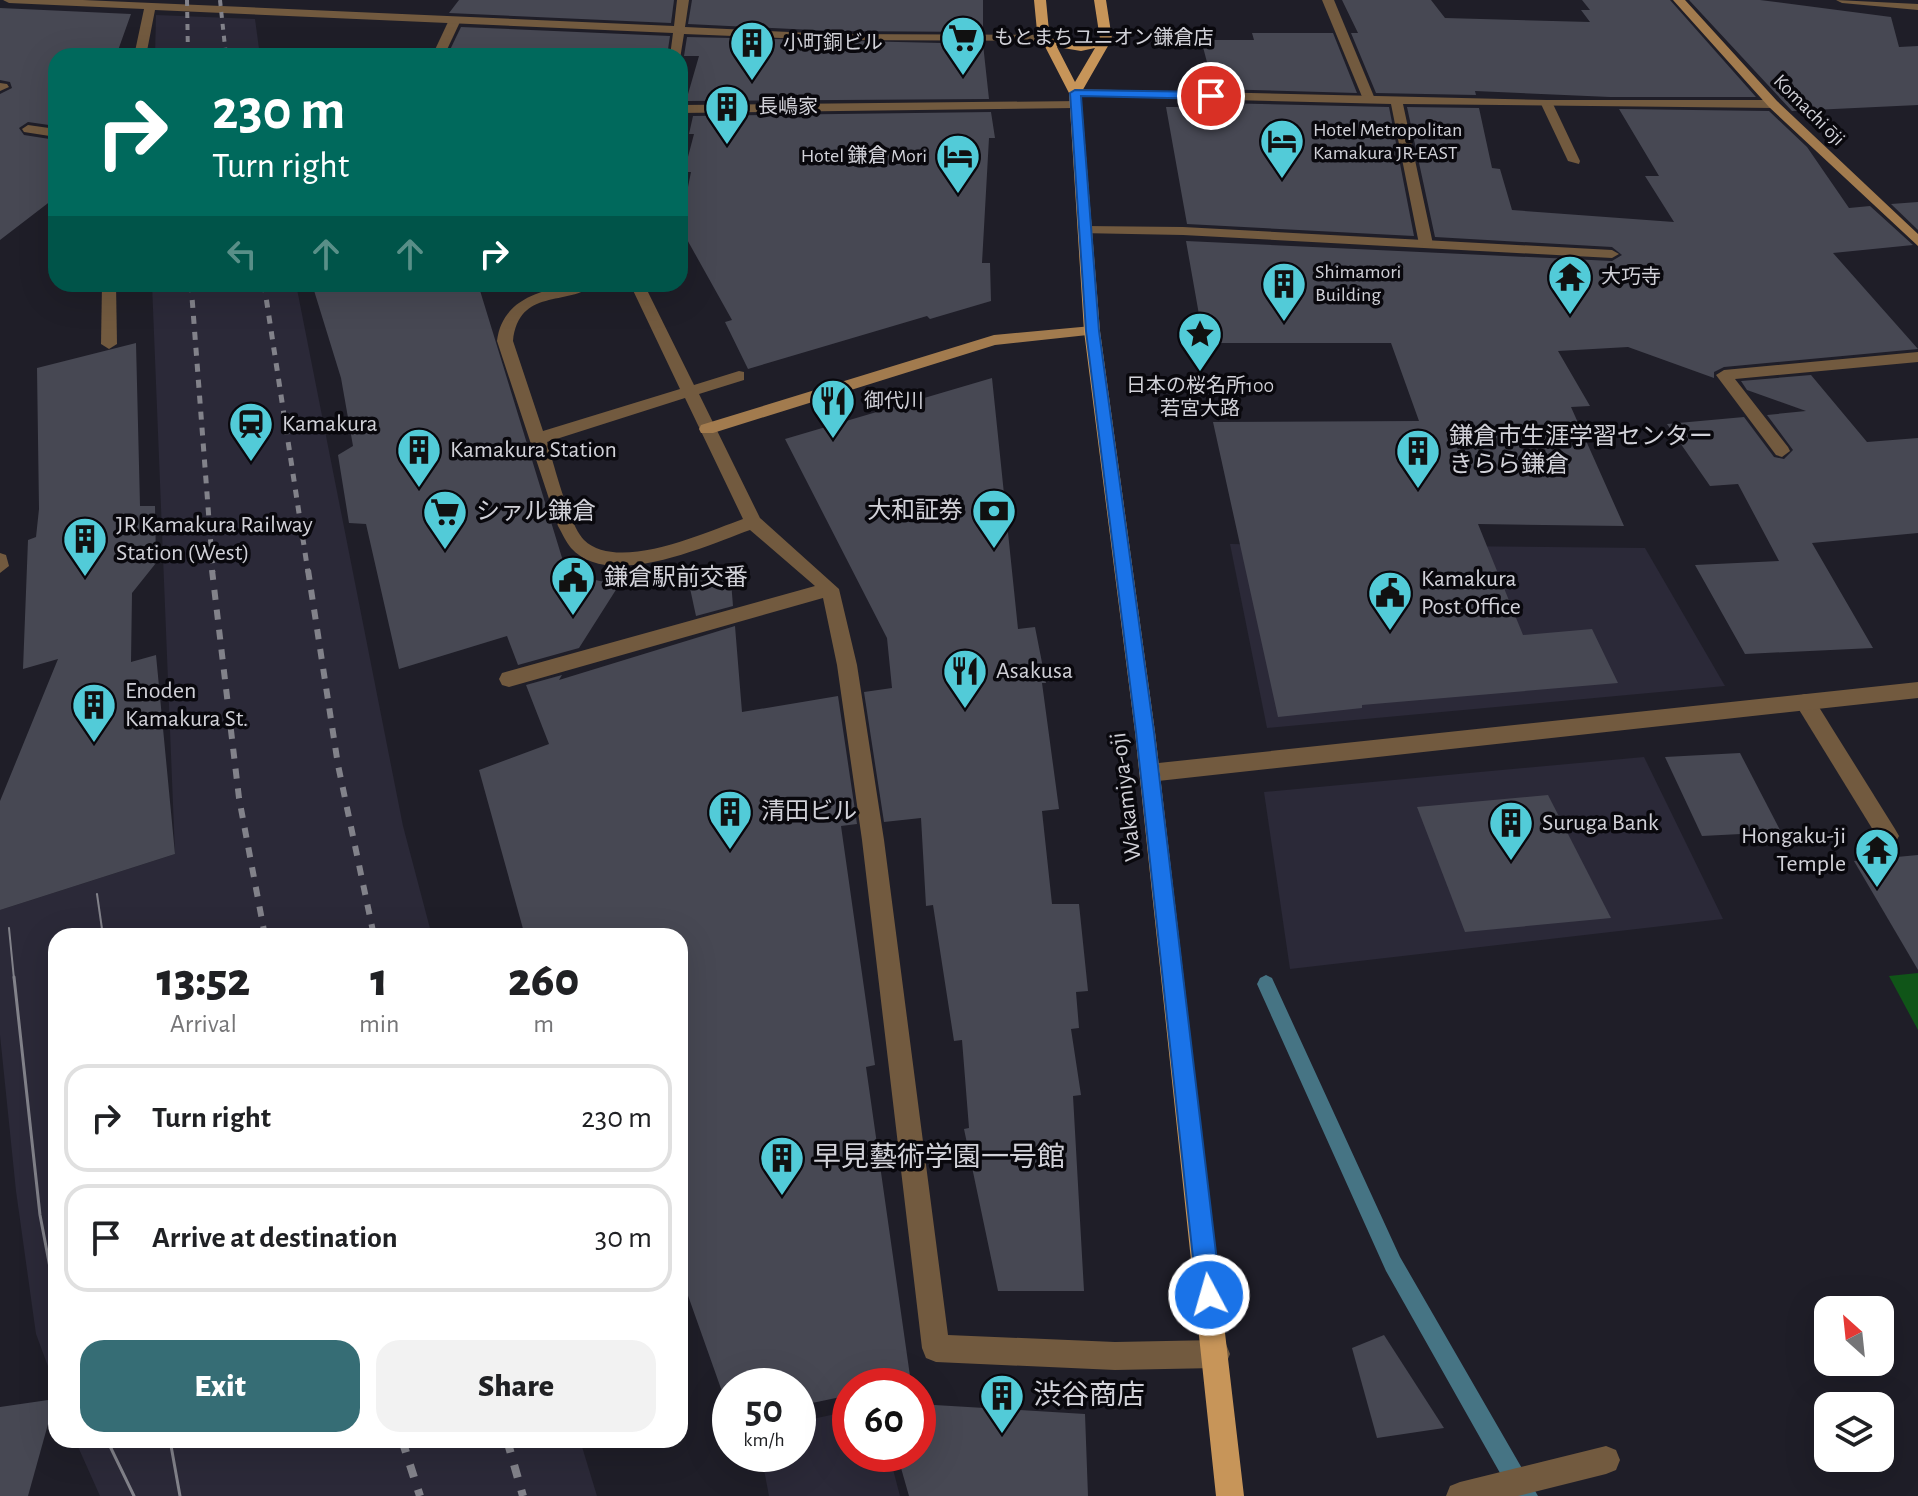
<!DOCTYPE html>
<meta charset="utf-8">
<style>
:root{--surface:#fff;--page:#f2f2f2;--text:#202124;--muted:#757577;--line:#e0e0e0;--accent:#366d75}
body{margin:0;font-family:"Alegreya Sans","Noto Sans JP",sans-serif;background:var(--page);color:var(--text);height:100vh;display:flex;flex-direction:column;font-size:30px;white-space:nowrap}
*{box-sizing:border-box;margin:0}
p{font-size:26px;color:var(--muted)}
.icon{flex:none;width:44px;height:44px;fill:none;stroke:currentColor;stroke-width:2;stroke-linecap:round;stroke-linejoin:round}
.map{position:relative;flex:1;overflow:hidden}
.drawer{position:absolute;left:48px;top:928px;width:640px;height:520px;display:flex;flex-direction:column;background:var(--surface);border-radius:24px;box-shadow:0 8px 32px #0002}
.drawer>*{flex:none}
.banner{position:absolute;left:48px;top:48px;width:640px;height:244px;border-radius:24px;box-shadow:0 8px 32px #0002;background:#00695c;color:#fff;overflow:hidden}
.needle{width:52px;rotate:333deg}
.tools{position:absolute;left:1814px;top:1296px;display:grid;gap:16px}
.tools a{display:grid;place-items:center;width:80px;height:80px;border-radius:16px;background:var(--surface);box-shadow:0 8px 32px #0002;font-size:40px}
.speed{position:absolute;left:712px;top:1368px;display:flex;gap:16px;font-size:40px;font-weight:700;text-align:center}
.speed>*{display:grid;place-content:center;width:104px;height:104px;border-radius:50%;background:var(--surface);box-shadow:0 8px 32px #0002;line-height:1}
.speed small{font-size:20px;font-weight:400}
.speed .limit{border:12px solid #d22;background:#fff;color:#111}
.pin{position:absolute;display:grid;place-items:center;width:68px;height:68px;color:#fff;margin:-34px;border:4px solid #fff;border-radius:50%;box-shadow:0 2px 8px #0007}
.me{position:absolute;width:88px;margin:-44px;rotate:354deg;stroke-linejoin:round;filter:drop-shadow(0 0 6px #0008)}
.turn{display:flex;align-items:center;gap:28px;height:168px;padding:0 32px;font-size:36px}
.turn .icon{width:104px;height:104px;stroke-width:2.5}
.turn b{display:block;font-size:56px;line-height:68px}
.lanes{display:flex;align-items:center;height:76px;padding:0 32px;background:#0003;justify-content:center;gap:40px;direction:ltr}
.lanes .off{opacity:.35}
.eta{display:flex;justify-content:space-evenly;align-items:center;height:136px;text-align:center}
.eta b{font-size:48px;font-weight:800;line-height:56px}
.button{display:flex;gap:16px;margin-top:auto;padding:16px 32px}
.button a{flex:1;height:92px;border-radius:24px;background:var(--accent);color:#fff;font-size:32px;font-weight:800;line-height:92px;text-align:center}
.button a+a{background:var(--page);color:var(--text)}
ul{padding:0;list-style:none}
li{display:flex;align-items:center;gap:24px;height:108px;margin:0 16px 12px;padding:0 16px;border:4px solid var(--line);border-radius:24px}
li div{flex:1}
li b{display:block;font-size:30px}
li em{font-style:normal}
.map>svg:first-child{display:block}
</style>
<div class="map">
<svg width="1918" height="1496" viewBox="0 0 1918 1496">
<rect width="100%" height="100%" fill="#1f1e28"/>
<g fill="#2b2938">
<polygon points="156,15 255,19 260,56 155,56"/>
<polygon points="152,284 296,284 403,826 432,936 56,936 56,1388 36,1334 16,1191 0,1035 0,910 175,854"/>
<polygon points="1230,544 1645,548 1725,686 1267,728"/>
<polygon points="1644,757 1723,919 1290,969 1264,792"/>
<polygon points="850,1411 850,1454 889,1454 900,1496 769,1496 761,1454 798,1454 798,1422"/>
<polygon points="75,1440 580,1440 597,1496 100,1496"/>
</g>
<polygon fill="#105518" points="1918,973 1918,1030 1889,976"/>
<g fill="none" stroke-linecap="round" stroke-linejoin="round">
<polygon fill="#467484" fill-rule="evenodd" points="1266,975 1272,978 1400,1257 1538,1496 1513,1496 1386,1271 1257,984 1260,978"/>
</g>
<g fill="#474853">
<polygon points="459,0 674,0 671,23 449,13"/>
<polygon points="692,0 983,0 983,32 833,31 688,24"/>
<polygon points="1342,0 1431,0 1445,18 1590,22 1581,10 1590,10 1582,0 1670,0 1756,97 1610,97 1475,91 1476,95 1376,93 1351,33 1358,33"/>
<polygon points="1689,0 1760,0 1891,17 1899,47 1918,46 1918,105 1792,111"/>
<polygon points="0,8 131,14 116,56 56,56 56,126 28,122 19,128 24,135 56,140 56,197 0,240 0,94 12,88 10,82 0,80"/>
<polygon points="461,27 670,36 667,56 447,56"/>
<polygon points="1252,33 1333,33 1357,93 1214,89 1203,47 1207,47 1205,40 1254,40"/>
<polygon points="687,37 983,44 989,99 686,101 699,56 684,56"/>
<polygon points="1217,103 1389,107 1414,236 1187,224 1166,107 1218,107"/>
<polygon points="1407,107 1479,108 1492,168 1500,169 1512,210 1674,222 1645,176 1659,176 1619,109 1769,111 1807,147 1849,208 1870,206 1913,245 1833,253 1918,349 1724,367 1714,372 1714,378 1628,347 1558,351 1590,406 1571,407 1624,526 1478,524 1523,635 1592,629 1618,683 1362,705 1362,708 1278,717 1213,422 1419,421 1391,343 1204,343 1186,241 1612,261 1622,255 1612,247 1435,237"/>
<polygon points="991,112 995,138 989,138 982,263 990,263 991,301 930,319 927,316 748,369 725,322 732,320 680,227 691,172 684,172 694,134 689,134 693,116"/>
<polygon points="1918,202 1918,230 1891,204"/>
<polygon points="312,284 478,284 567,574 619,585 579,648 518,665 507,636 399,669 366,524 349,523 338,455 353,446 341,378"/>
<polygon points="136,343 140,506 155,506 156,563 132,593 131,662 156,655 175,854 0,910 0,801 58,659 23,669 28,540 36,537 39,509 37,368"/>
<polygon points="1811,375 1867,442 1918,438 1918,533 1812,543 1873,648 1745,654 1695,565 1779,561 1738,484 1710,486 1667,424 1744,417 1774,457 1784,459 1793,450 1767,415 1806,411 1747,390 1741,381"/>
<polygon points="992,378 1018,629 1035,627 1046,683 1042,683 1059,809 1042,811 1052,904 1079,904 1088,991 1076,992 1079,1028 1071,1029 1081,1095 1073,1096 1084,1291 998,1291 964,1129 969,1128 962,1040 954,1041 933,905 926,906 921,818 884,822 864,692 892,688 887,638 785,439"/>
<polygon points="730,569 733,606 696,616 688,579"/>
<polygon points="735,626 742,712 838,696 857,824 841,826 875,1065 866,1067 911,1383 850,1386 850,1395 798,1406 798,1386 730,1386 730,1414 680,1273 680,936 525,936 479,770 549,744 526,685 562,675 559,680"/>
<polygon points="1740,753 1781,832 1702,836 1665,757"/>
<polygon points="1548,795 1611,918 1465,932 1417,807"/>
<polygon points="1918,855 1918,970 1854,861"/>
<polygon points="1384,1335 1444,1428 1377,1438 1352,1348"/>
<polygon points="55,1399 28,1496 0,1496 0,1407"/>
<polygon points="918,1404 1085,1414 1088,1496 909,1496 897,1454 918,1454"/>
</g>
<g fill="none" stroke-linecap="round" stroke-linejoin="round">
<g fill="#725a3f" fill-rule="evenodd">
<polygon points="1322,0 1334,0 1375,99 1373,102 1363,99"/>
<polygon points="454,19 460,22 444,56 432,56 448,22"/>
<polygon points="0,83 7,84 9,87 0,91"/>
<polygon points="1547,100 1553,104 1580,161 1579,164 1568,161 1541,104"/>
<polygon points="1080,101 1080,107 1076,108 680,113 680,105"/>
<polygon points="28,125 56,129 56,137 24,132 22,129"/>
<polygon points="1084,226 1183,227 1612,250 1619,254 1612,258 1183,235 1079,233 1079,227"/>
<polygon points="1918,352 1918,362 1735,379 1788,447 1790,451 1782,457 1776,455 1716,375 1724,370"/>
<polygon points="1805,694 1812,696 1895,829 1899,836 1895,843 1888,845 1881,843 1798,708 1795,702 1798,696"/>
<polygon points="1606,1446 1616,1450 1620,1460 1616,1470 1606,1474 1518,1496 1446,1496 1450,1486 1460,1482"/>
</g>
<g fill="#725a3f" fill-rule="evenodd">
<polygon points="3,0 83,0 674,26 677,0 689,0 685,27 833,34 1046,35 1052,38 1046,41 833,40 684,34 680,59 670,56 673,33 155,10 146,56 134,56 144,9 9,3"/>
<polygon points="1836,0 1918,4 1918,10 1842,3"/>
<polygon points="1075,89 1547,100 1773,100 1779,104 1773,108 1403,104 1433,244 1426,248 1419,244 1391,104 1071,96 1071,90"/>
<polygon points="102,284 116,284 117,344 109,349 101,344"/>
<path d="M571,284H596C567,307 519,287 513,341L543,431L680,389L630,284H644L694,385L739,371L744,372V380L699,394L760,518L839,589L857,665L884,840L948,1335L1115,1342L1216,1340L1226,1344L1230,1354L1226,1364L1216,1368L1115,1370L936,1362L926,1358L922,1348L862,840L837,665L823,598L509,687L502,685L499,679L502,673L509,671L815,586L750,530C708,545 609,591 571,548C566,542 562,533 558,526L497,341C502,301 536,292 571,284ZM685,398L743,519C706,532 618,573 584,540C569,525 554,464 547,442Z"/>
<polygon points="0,553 6,555 9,566 0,573"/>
<polygon points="1918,682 1918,698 1149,782 1142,779 1139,773 1142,767 1149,764"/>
</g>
<g fill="#a27b4e" fill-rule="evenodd">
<polygon points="1673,0 1685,0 1777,101 1918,234 1918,246 1769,107"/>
<polygon points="1092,326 1100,331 1097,334 995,345 713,433 701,433 699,429 701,425 994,335"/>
</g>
<path fill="#c79559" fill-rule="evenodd" d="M1034,0H1046L1049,31L1053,39L1081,44L1100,39L1094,0H1106L1112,39L1081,93L1100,331L1155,732L1244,1496H1216L1135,732L1084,331L1069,93L1037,31ZM1057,47L1081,51L1095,48L1075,82Z"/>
<g stroke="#82828a" stroke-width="2">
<polyline points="97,894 103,936"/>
<polyline points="9,928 14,979"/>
</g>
<g stroke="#82828a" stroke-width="3">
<polyline points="14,977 40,1215 56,1299"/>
<polyline points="107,1440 134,1496"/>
<polyline points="170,1440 180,1496"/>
</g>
<g stroke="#82828a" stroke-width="4" stroke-dasharray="6 6" stroke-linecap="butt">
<polyline points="187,0 188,56"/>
<polyline points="220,0 226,56"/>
</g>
<g stroke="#82828a" stroke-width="5" stroke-dasharray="8 8" stroke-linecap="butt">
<polyline points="191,284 213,572"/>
<polyline points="264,284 308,572"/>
</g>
<g stroke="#82828a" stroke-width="6" stroke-dasharray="10 10" stroke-linecap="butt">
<polyline points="212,570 239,798 265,936"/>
<polyline points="308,570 338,765 374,936"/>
</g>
<g stroke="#82828a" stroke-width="8" stroke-dasharray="13 13" stroke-linecap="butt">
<polyline points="402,1440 420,1496"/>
<polyline points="507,1440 523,1496"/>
</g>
</g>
<polygon fill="#1a73e8" stroke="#114b97" stroke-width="2" points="1075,90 1211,92 1217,96 1211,99 1081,96 1099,331 1154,732 1221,1295 1218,1303 1209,1307 1201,1303 1197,1295 1136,732 1086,331 1070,93"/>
<defs>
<g id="supermarket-pin" transform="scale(2.3)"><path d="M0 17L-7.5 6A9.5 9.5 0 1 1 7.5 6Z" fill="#52cbd8" stroke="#09080d"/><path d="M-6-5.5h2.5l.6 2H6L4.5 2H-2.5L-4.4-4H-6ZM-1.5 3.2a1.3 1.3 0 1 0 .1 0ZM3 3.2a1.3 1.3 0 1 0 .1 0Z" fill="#111"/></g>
<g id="building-pin" transform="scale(2.3)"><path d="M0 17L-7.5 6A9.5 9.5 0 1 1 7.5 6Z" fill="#52cbd8" stroke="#09080d"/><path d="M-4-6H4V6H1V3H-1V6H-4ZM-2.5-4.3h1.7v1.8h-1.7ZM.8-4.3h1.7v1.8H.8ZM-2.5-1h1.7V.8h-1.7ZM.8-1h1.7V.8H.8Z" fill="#111"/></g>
<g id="hotel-pin" transform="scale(2.3)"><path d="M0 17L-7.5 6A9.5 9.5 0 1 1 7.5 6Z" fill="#52cbd8" stroke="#09080d"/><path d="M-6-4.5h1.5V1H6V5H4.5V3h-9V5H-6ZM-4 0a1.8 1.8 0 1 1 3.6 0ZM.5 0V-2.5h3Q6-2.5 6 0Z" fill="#111"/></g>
<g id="temple-pin" transform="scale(2.3)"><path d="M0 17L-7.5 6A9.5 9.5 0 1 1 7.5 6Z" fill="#52cbd8" stroke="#09080d"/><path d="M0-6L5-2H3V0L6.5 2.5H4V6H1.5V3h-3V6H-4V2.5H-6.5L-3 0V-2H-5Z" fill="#111"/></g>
<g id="sight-pin" transform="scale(2.3)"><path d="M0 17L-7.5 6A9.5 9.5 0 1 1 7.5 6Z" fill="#52cbd8" stroke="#09080d"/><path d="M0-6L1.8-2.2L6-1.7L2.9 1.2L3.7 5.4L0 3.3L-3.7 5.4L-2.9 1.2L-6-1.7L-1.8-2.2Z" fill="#111"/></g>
<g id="restaurant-pin" transform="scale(2.3)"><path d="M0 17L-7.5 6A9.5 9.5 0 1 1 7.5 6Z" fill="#52cbd8" stroke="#09080d"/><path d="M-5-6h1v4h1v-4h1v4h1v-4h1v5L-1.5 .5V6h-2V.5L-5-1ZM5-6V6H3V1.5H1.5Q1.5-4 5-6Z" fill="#111"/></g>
<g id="station-pin" transform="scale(2.3)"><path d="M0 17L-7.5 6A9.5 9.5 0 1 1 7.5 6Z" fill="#52cbd8" stroke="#09080d"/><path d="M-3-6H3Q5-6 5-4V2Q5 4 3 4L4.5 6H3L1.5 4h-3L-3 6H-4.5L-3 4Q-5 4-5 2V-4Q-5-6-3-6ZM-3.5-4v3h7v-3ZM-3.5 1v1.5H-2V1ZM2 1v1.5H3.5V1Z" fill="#111"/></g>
<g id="bank-pin" transform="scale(2.3)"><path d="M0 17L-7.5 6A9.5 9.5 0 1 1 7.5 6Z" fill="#52cbd8" stroke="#09080d"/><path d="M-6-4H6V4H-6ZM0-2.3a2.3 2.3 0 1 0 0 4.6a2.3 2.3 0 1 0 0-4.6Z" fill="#111"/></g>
<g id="civic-pin" transform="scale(2.3)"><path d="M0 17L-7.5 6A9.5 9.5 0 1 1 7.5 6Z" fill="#52cbd8" stroke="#09080d"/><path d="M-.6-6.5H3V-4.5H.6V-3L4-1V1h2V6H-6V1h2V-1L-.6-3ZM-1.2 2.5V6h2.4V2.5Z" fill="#111"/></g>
</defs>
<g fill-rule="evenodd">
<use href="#supermarket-pin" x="963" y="38"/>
<use href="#building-pin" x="752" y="43"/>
<use href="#building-pin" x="727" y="107"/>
<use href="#hotel-pin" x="1282" y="141"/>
<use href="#hotel-pin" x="958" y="156"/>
<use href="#temple-pin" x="1570" y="277"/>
<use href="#building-pin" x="1284" y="284"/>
<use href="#sight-pin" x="1200" y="334"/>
<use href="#restaurant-pin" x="833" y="401"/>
<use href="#station-pin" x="251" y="424"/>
<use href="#building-pin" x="419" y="450"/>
<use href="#building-pin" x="1418" y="451"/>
<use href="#bank-pin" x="994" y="511"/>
<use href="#supermarket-pin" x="445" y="512"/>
<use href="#building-pin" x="85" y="539"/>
<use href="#civic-pin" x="573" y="578"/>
<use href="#civic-pin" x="1390" y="593"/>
<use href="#restaurant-pin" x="965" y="671"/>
<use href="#building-pin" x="94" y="705"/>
<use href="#building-pin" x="730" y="812"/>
<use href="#building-pin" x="1511" y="823"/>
<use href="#temple-pin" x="1877" y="850"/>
<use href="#building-pin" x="782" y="1158"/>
<use href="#building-pin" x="1002" y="1396"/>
</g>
<g text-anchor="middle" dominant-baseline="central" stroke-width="7" stroke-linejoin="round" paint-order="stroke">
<g font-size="20" fill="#d1d1d8" stroke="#09080d" text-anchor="start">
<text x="994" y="38">もとまちユニオン鎌倉店</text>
<text x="783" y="43">小町銅ビル</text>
<text x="758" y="107">長嶋家</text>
<text x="1313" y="130">Hotel Metropolitan<tspan x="1313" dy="23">Kamakura JR-EAST</tspan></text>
<text x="927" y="156" text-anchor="end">Hotel 鎌倉 Mori</text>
<text x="1315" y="272">Shimamori<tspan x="1315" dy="23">Building</tspan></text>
<text x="1601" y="277">大巧寺</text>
<text x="1200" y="386" text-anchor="middle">日本の桜名所100<tspan x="1200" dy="23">若宮大路</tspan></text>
<text x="864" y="401">御代川</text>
</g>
<g font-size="20" fill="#d1d1d8" stroke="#09080d">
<text transform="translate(1809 110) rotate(45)">Komachi ōji</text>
</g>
<g font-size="24" fill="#d1d1d8" stroke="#09080d" text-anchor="start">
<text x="282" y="424">Kamakura</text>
<text x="1449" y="437">鎌倉市生涯学習センター<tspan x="1449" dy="28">きらら鎌倉</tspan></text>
<text x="450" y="450">Kamakura Station</text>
<text x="963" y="511" text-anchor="end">大和証券</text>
<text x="476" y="512">シァル鎌倉</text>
<text x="116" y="525">JR Kamakura Railway<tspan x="116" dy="28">Station (West)</tspan></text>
<text x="604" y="578">鎌倉駅前交番</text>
<text x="1421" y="579">Kamakura<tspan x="1421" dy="28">Post Office</tspan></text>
<text x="996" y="671">Asakusa</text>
<text x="125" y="691">Enoden<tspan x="125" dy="28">Kamakura St.</tspan></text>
<text x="761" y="812">清田ビル</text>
<text x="1542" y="823">Suruga Bank</text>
<text x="1846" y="836" text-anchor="end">Hongaku-ji<tspan x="1846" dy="28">Temple</tspan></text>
</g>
<g font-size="24" fill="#d1d1d8" stroke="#09080d">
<text transform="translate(1126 797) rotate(-97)">Wakamiya-oji</text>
</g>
<g font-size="28" fill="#d1d1d8" stroke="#09080d" text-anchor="start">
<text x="813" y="1158">早見藝術学園一号館</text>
<text x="1033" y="1396">渋谷商店</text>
</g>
</g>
</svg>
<div class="tools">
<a><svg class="needle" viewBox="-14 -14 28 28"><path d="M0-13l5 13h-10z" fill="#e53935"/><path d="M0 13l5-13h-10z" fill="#757577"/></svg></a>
<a><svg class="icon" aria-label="layers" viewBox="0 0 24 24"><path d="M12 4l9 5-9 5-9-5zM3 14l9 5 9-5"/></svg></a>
</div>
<div class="speed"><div>50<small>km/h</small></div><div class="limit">60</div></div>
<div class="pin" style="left:1211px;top:96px;background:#d93025"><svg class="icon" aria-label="arrive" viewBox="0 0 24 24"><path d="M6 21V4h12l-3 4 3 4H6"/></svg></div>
<svg class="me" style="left:1209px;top:1295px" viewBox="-20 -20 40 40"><circle r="17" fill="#1a73e8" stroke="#fff" stroke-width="3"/><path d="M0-11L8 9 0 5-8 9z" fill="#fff"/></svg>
<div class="banner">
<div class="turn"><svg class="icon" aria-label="right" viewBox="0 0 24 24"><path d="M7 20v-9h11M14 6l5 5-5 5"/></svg><div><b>230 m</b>Turn right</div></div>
<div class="lanes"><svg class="icon off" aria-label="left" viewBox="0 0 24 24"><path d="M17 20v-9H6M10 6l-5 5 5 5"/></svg><svg class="icon off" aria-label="ahead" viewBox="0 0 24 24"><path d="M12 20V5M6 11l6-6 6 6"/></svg><svg class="icon off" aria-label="ahead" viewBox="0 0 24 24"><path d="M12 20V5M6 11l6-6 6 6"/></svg><svg class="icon" aria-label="right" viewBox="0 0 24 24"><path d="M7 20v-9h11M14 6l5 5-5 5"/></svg></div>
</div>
<section class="drawer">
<div class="eta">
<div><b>13:52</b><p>Arrival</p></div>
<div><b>1</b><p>min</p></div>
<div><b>260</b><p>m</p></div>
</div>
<ul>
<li><svg class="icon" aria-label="right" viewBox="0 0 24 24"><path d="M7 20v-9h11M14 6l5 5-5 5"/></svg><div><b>Turn right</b></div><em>230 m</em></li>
<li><svg class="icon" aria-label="arrive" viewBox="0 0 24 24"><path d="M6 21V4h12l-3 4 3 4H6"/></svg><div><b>Arrive at destination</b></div><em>30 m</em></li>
</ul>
<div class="button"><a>Exit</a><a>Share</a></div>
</section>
</div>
